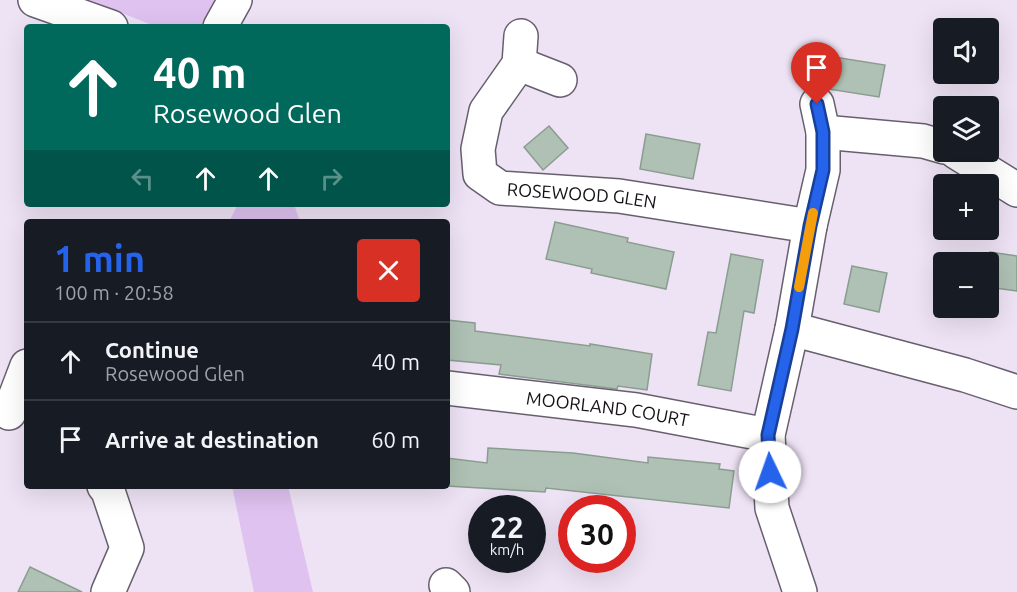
<!DOCTYPE html>
<meta charset="utf-8">
<style>
:root{--surface:#171b24;--page:#20242c;--text:#f1f3f6;--muted:#9ea1a6;--line:#363941;--accent:#2563eb}
body{margin:0;font-family:Ubuntu,sans-serif;background:var(--page);color:var(--text);height:100vh;display:flex;flex-direction:column;font-size:22px;white-space:nowrap}
*{box-sizing:border-box;margin:0}
p{font-size:20px;color:var(--muted)}
.icon{flex:none;width:33px;height:33px;fill:none;stroke:currentColor;stroke-width:2;stroke-linecap:round;stroke-linejoin:round}
.map{position:relative;flex:1;overflow:hidden}
.sheet{position:absolute;left:24px;top:219px;width:426px;height:270px;display:flex;flex-direction:column;background:var(--surface);border-radius:6px;box-shadow:0 6px 24px #0002}
.sheet>*{flex:none}
.hud{position:absolute;left:24px;top:24px;width:426px;height:183px;border-radius:6px;box-shadow:0 6px 24px #0002;background:#00695c;color:#fff;overflow:hidden}
.buttons{position:absolute;left:933px;top:18px;display:grid;gap:12px}
.buttons a{display:grid;place-items:center;width:66px;height:66px;border-radius:6px;background:var(--surface);box-shadow:0 6px 24px #0002;font-size:30px}
.speed{position:absolute;left:468px;top:495px;display:flex;gap:12px;font-size:30px;font-weight:700;text-align:center}
.speed>*{display:grid;place-content:center;width:78px;height:78px;border-radius:50%;background:var(--surface);box-shadow:0 6px 24px #0002;line-height:1}
.speed small{font-size:15px;font-weight:400}
.speed .limit{border:9px solid #d22;background:#fff;color:#111}
.pin{position:absolute;display:grid;place-items:center;width:51px;height:51px;color:#fff;margin:-62px -26px;border-radius:50% 50% 50% 0;rotate:-45deg;box-shadow:0 0 6px #0007}
.pin .icon{rotate:45deg}
.me{position:absolute;width:66px;margin:-33px;rotate:357deg;stroke-linejoin:round;filter:drop-shadow(0 0 4px #0008)}
.turn{display:flex;align-items:center;gap:21px;height:126px;padding:0 30px;font-size:27px}
.turn .icon{width:78px;height:78px;stroke-width:2.5}
.turn b{display:block;font-size:42px;line-height:51px}
.lanes{display:flex;align-items:center;height:57px;padding:0 30px;background:#0003;justify-content:center;gap:30px;direction:ltr}
.lanes .off{opacity:.35}
.round{display:grid;place-items:center;flex:none;width:63px;height:63px;border-radius:6px;background:var(--page)}
.headline{display:flex;align-items:center;justify-content:space-between;height:102px;padding:0 30px}
h1{font-size:36px;font-weight:700;line-height:45px;color:var(--accent)}
ul{padding:0;list-style:none}
li{display:flex;align-items:center;gap:18px;height:78px;padding:0 30px;border-top:2px solid var(--line)}
li div{flex:1}
li b{display:block;font-size:22px}
li em{font-style:normal}
.map>svg:first-child{display:block}
</style>
<div class="map">
<svg width="1017" height="592" viewBox="0 0 1017 592">
<rect width="100%" height="100%" fill="#eee3f5"/>
<g fill="#dfc2f0">
<polygon points="89,0 219,0 202,27 157,27"/>
<polygon points="238,204 294,204 300,222 229,222"/>
<polygon points="232,486 288,486 313,592 254,592"/>
</g>
<g fill="#afc1b4" stroke="#8b9d90" stroke-width="1.5">
<polygon points="834,57 885,65 879,97 828,89"/>
<polygon points="549,126 568,148 543,170 524,147"/>
<polygon points="646,134 700,144 693,179 640,169"/>
<polygon points="555,222 628,238 627,242 674,252 666,289 591,273 592,269 546,259"/>
<polygon points="990,252 1017,256 1017,291 988,287"/>
<polygon points="731,254 763,260 754,313 744,311 731,391 698,385 708,332 716,333"/>
<polygon points="852,266 887,273 879,312 844,304"/>
<polygon points="447,320 475,323 475,331 590,346 590,344 652,354 647,390 618,386 617,389 499,374 501,365 447,360"/>
<polygon points="488,448 573,453 648,463 648,457 720,464 719,469 734,471 729,508 546,488 545,492 447,486 447,458 487,463"/>
<polygon points="30,567 82,592 18,592"/>
</g>
<g fill="none" stroke-linecap="round" stroke-linejoin="round">
<g stroke="#685f6e" stroke-width="36">
<g id="minor">
<polyline points="35,0 111,27"/>
<polyline points="220,27 235,0"/>
<path id="s1" d="M521,36L519,64L486,111L478,149L480,174L500,188L619,196L810,226"/>
<polyline points="519,64 560,80"/>
<polyline points="823,132 923,141 944,147"/>
<polyline points="956,152 1017,190"/>
<polyline points="792,329 965,375 1017,392"/>
<path id="s2" d="M447,388L636,410L768,435"/>
<polyline points="9,413 27,366"/>
<polyline points="104,486 108,491 127,548 108,592"/>
<polyline points="446,585 453,592"/>
<polyline points="800,592 772,508 768,435 792,329 810,226 823,170 823,132 817,104"/>
</g>
</g>
<use href="#minor" stroke="#fff" stroke-width="33"/>
</g>
<g fill="none" stroke-linecap="round" stroke-linejoin="round">
<g stroke="#184099" stroke-width="15">
<polyline id="route" points="770,472 768,435 792,329 810,226 823,170 823,132 817,104"/>
</g>
<use href="#route" stroke="#2563eb" stroke-width="10"/>
<polyline stroke="#f59e0b" stroke-width="10" points="799,287 813,213"/>
</g>
<g text-anchor="middle" dominant-baseline="central" stroke-width="4.5" stroke-linejoin="round" paint-order="stroke">
<g font-size="18" fill="#141016" stroke="#fff">
<text stroke="none"><textPath href="#s1" startOffset="256">ROSEWOOD GLEN</textPath></text>
<text stroke="none"><textPath href="#s2" startOffset="162">MOORLAND COURT</textPath></text>
</g>
</g>
</svg>
<div class="buttons">
<a><svg class="icon" aria-label="sound" viewBox="0 0 24 24"><path d="M4 9h4l5-4v14l-5-4H4zM17 9q2 3 0 6"/></svg></a>
<a><svg class="icon" aria-label="layers" viewBox="0 0 24 24"><path d="M12 4l9 5-9 5-9-5zM3 14l9 5 9-5"/></svg></a>
<a>+</a>
<a>−</a>
</div>
<div class="speed"><div>22<small>km/h</small></div><div class="limit">30</div></div>
<div class="pin" style="left:817px;top:104px;background:#d93025"><svg class="icon" aria-label="arrive" viewBox="0 0 24 24"><path d="M6 21V4h12l-3 4 3 4H6"/></svg></div>
<svg class="me" style="left:770px;top:472px" viewBox="-20 -20 40 40"><circle r="19" fill="#fff"/><path d="M0-13L10 11 0 6-10 11z" fill="#2563eb"/></svg>
<div class="hud">
<div class="turn"><svg class="icon" aria-label="ahead" viewBox="0 0 24 24"><path d="M12 20V5M6 11l6-6 6 6"/></svg><div><b>40 m</b>Rosewood Glen</div></div>
<div class="lanes"><svg class="icon off" aria-label="left" viewBox="0 0 24 24"><path d="M17 20v-9H6M10 6l-5 5 5 5"/></svg><svg class="icon" aria-label="ahead" viewBox="0 0 24 24"><path d="M12 20V5M6 11l6-6 6 6"/></svg><svg class="icon" aria-label="ahead" viewBox="0 0 24 24"><path d="M12 20V5M6 11l6-6 6 6"/></svg><svg class="icon off" aria-label="right" viewBox="0 0 24 24"><path d="M7 20v-9h11M14 6l5 5-5 5"/></svg></div>
</div>
<section class="sheet">
<div class="headline"><div><h1>1 min</h1><p>100 m · 20:58</p></div><a class="round" style="background:#d93025;color:#fff"><svg class="icon" aria-label="close" viewBox="0 0 24 24"><path d="M6 6l12 12M18 6L6 18"/></svg></a></div>
<ul>
<li><svg class="icon" aria-label="ahead" viewBox="0 0 24 24"><path d="M12 20V5M6 11l6-6 6 6"/></svg><div><b>Continue</b><p>Rosewood Glen</p></div><em>40 m</em></li>
<li><svg class="icon" aria-label="arrive" viewBox="0 0 24 24"><path d="M6 21V4h12l-3 4 3 4H6"/></svg><div><b>Arrive at destination</b></div><em>60 m</em></li>
</ul>
</section>
</div>
